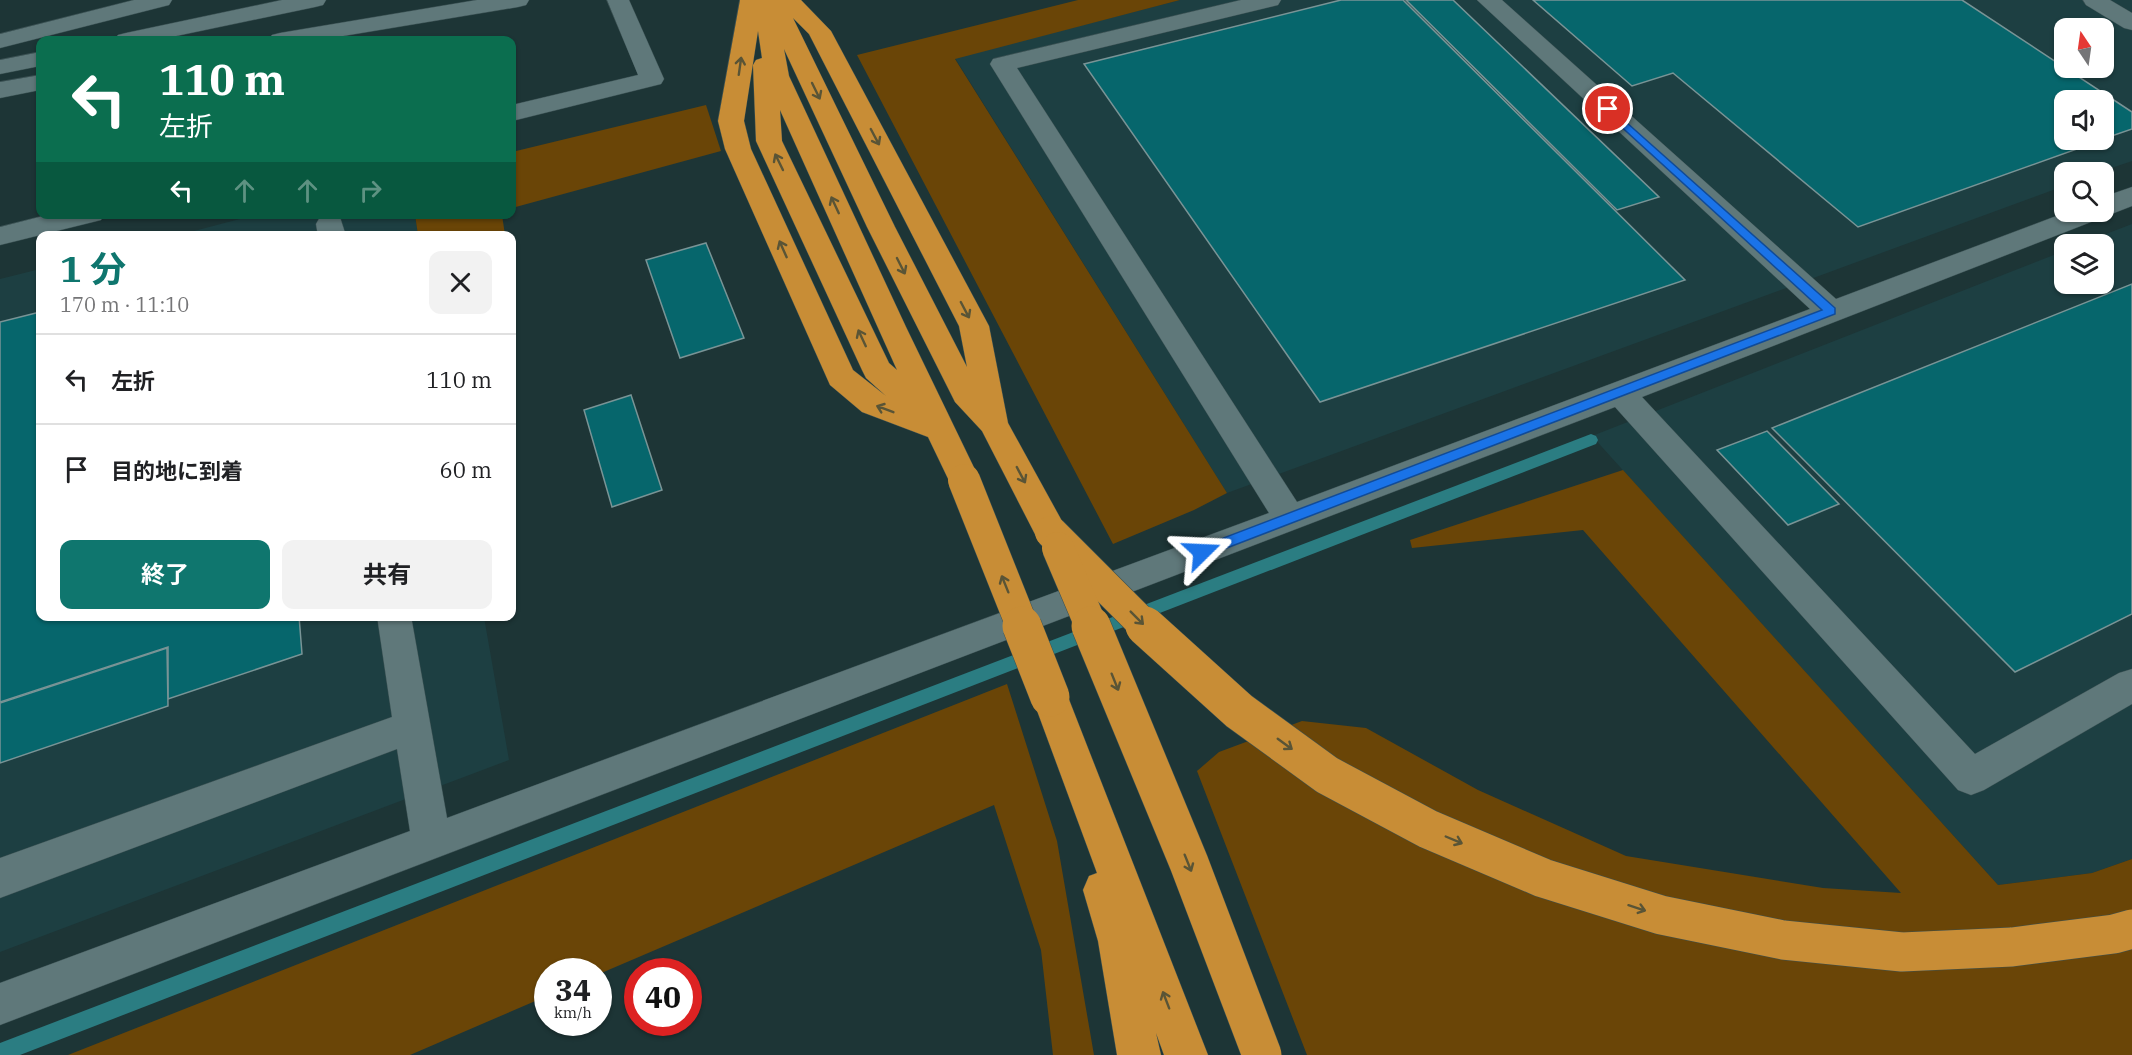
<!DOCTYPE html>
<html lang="ja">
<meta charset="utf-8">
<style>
:root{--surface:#fff;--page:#f2f2f2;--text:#202124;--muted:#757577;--line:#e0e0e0;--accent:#0f766e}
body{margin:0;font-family:"IBM Plex Serif","Noto Sans JP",serif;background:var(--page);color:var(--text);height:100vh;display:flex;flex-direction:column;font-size:22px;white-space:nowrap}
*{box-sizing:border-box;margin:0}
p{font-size:20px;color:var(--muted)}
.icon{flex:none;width:33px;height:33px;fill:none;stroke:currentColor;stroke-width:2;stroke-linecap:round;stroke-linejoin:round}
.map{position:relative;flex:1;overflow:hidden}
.drawer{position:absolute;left:36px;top:231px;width:480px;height:390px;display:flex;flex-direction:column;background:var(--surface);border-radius:12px;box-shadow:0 2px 4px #0004}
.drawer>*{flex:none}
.banner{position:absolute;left:36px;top:36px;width:480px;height:183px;border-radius:12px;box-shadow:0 2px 4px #0004;background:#0b6e4f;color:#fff;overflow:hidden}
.needle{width:39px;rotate:347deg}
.buttons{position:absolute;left:2054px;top:18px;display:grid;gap:12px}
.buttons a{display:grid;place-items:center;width:60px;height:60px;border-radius:12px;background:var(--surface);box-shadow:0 2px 4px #0004;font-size:30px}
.speed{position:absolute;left:534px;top:958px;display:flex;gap:12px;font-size:30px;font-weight:700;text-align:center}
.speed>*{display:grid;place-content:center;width:78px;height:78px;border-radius:50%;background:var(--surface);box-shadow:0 2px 4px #0004;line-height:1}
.speed small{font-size:15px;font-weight:400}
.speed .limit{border:9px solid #d22;background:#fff;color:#111}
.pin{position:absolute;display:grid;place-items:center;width:51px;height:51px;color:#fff;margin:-26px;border:3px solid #fff;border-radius:50%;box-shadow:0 2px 6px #0007}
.me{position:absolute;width:66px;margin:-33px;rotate:69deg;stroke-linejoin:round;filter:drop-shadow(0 0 4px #0008)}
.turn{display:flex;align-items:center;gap:21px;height:126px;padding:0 24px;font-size:27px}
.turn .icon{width:78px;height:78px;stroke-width:2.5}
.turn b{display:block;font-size:42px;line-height:51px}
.lanes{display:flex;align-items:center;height:57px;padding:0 24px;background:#0003;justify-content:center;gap:30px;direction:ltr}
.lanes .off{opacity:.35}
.round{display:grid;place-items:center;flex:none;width:63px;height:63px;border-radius:12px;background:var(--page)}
.summary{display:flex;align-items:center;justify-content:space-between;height:102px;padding:0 24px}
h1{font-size:36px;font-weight:700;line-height:45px;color:var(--accent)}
.primary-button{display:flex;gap:12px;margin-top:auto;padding:12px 24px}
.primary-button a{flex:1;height:69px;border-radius:12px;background:var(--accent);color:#fff;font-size:24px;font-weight:700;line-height:69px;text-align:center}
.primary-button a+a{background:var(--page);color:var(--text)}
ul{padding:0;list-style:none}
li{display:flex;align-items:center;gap:18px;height:90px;padding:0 24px;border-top:2px solid var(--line)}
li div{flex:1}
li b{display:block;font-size:22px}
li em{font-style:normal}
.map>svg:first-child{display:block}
</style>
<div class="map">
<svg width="2132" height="1055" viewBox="0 0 2132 1055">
<rect width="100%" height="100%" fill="#1d3536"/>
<g fill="#1d3f42" fill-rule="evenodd">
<path d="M1180,0H2132V161L2100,172H2064V186L1227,493L955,58ZM2064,28H2103V68H2064ZM2064,100H2103V140H2064Z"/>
<polygon points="259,214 415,215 418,235 175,236"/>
<polygon points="2132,224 2132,859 2092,873 1998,885 1592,436 2064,251 2064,284 2103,284 2103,244 2080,244"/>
<polygon points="40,269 40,616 484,617 509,760 0,952 0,279"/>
</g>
<g fill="#6a4507">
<polygon points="1078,0 1180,0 955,59 1227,493 1194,510 1113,544 857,55"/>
<polygon points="706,105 721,151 512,208 512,152"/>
<polygon points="415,215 502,215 505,235 418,235"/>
<polygon points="1623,470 1998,885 2092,873 2132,859 2132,1055 1307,1055 1197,771 1219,752 1302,721 1366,728 1478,790 1626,856 1823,888 1901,893 1583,530 1412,548 1410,540"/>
<polygon points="1007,684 1057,841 1094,1055 1053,1055 1041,950 994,805 599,974 598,972 548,972 547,996 410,1055 68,1055"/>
</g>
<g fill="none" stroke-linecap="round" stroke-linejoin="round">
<polygon fill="#2b7d82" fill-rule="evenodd" points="1591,434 1596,436 1598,440 1596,444 20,1055 0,1055 0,1043"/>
</g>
<g fill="#06666c" stroke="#799496" stroke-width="1.5">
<polygon points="1341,0 1403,0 1685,280 1320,402 1084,64"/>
<polygon points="1406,0 1453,0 1659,197 1617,210"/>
<polygon points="1533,0 1962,0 2132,112 2132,129 2103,139 2103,100 2064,100 2064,140 2102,140 1858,227 1673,73 1632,86"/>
<polygon points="706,243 744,338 680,358 646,260"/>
<polygon points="2132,284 2132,614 2015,672 1772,428"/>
<polygon points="40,312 40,616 299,616 302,654 168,699 168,647 0,702 0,322"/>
<polygon points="631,395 662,490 612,507 584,410"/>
<polygon points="1767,431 1839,504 1788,525 1717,450"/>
<polygon points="167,648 168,706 0,763 0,703"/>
</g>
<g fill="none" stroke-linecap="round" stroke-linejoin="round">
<g stroke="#3a5052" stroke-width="1">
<g id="minor">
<polygon points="134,0 172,0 169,5 0,48 0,34"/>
<polygon points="282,0 326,0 323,5 315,7 157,40 114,40 118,35 126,33"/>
<polygon points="477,0 529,0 526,5 518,7 319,40 268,40 272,35 280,33"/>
<polygon points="607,0 629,0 664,79 661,84 512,121 512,105 638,75"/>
<polygon points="1241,0 1281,0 1278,5 1017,68 1297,502 1810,309 1477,0 1502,0 1836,299 2067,212 2103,212 2103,197 2132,187 2132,206 1642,397 1975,754 2119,673 2132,669 2132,704 1984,790 1971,795 1958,790 1615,407 0,1025 0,983 410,831 397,749 0,898 0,858 392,717 377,616 411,616 447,818 1269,513 990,64 993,59"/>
<polygon points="2083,0 2110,0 2132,13 2132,30 2124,28 2086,5"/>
<polygon points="40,52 40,66 0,74 0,60"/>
<polygon points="40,75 40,90 0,98 0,82"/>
<polygon points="51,214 104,214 101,220 0,245 0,227"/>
<polygon points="330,215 340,217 346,236 318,236 316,224 320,217"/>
</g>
</g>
<g stroke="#3a5052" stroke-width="1">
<g id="highway">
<path d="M740,0H801L831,31L989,326L1008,423L1068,532L1063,542L1051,546L1039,542L982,431L955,402L951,394L867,227L784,49L789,76L906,327L980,480L975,489L964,493L953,489L928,437L862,412L830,385L725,149L718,121ZM793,18L809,34L959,326L967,367L895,227ZM758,31L762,58L756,60L753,65L756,141L862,370L866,378L886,396L853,370L751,149L744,121ZM780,110L897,370L889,363L782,141Z"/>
<polygon points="1050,680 1063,685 1068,697 1208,1055 1164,1055 1156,1033 1161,1055 1117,1055 1098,941 1083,890 1089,876 1097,873 1032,697 1037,685"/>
</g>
</g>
<use href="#minor" fill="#5f787a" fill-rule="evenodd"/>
<use href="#highway" fill="#c88d36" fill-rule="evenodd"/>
<g stroke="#3a5052" stroke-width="33" stroke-linecap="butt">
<g id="highway-bridge-far1">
<polyline points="964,480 1023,628"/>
<polyline points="1051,532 1147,628"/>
<polyline points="1058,548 1092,628"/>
</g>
</g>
<g stroke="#3a5052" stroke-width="40" stroke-linecap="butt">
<g id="highway-bridge">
<polyline points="1022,626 1050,697"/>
<polyline points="1091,626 1189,863 1262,1055"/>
<polyline points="1145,626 1239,711 1327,775 1428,829 1543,878 1661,915 1783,940 1902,952 2012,947 2114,934 2132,929"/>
</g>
</g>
<use href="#highway-bridge-far1" stroke="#c88d36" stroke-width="32"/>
<use href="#highway-bridge" stroke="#c88d36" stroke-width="39"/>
</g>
<defs><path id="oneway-shaft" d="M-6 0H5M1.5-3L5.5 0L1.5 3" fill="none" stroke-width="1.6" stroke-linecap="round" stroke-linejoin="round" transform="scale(1.5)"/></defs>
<g stroke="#595436">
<use href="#oneway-shaft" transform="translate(740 66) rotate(-82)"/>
<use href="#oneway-shaft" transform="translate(816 91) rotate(64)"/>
<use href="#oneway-shaft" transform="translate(875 137) rotate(62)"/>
<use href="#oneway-shaft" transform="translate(779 162) rotate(-116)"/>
<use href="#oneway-shaft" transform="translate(835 205) rotate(-115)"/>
<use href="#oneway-shaft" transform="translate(783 249) rotate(-114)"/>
<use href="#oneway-shaft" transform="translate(901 266) rotate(63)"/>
<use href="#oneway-shaft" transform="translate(965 310) rotate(62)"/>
<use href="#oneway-shaft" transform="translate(862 338) rotate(-115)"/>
<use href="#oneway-shaft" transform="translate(885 409) rotate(-159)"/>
<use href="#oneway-shaft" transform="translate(1021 475) rotate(62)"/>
<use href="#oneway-shaft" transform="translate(1005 584) rotate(-112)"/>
<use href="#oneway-shaft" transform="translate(1137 618) rotate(45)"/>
<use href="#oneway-shaft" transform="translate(1115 682) rotate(68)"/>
<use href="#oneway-shaft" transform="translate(1285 744) rotate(36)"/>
<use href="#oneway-shaft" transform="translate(1454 840) rotate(23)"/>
<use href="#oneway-shaft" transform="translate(1188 863) rotate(68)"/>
<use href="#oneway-shaft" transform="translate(1637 908) rotate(18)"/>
<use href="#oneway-shaft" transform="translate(1166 1000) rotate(-111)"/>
</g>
<polygon fill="#1a73e8" stroke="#114b97" stroke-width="1.5" points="1608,106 1835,308 1835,314 1206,556 1197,556 1195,552 1197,548 1822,310 1604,111 1603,109"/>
</svg>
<div class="buttons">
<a><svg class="needle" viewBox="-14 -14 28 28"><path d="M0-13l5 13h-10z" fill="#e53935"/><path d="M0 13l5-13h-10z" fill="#757577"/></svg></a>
<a><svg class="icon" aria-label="sound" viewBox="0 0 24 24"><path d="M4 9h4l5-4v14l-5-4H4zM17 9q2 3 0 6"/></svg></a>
<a><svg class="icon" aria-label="search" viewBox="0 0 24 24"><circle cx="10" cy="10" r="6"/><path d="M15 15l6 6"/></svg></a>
<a><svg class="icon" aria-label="layers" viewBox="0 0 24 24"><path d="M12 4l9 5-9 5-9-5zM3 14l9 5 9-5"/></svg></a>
</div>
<div class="speed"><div>34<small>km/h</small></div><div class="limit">40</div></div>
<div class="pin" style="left:1608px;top:109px;background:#d93025"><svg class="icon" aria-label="arrive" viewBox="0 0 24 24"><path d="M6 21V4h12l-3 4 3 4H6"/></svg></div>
<svg class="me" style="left:1202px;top:552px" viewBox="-20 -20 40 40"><path d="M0-17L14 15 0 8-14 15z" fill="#1a73e8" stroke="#fff" stroke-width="4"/></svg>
<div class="banner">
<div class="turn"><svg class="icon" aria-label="left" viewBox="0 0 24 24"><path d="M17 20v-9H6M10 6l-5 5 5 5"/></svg><div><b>110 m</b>左折</div></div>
<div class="lanes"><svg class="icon" aria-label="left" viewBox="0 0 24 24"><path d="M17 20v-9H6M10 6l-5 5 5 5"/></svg><svg class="icon off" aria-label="ahead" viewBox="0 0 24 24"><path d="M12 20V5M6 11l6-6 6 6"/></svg><svg class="icon off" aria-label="ahead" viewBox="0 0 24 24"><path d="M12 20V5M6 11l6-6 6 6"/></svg><svg class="icon off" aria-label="right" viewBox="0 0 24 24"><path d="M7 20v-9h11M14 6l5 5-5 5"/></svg></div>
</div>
<section class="drawer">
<div class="summary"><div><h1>1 分</h1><p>170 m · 11:10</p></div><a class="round"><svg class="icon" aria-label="close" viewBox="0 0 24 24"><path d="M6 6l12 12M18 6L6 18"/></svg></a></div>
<ul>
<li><svg class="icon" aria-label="left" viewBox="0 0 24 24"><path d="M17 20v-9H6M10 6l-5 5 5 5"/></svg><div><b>左折</b></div><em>110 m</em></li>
<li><svg class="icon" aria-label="arrive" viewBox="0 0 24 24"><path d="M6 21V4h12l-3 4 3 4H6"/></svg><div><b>目的地に到着</b></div><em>60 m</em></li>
</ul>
<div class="primary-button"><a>終了</a><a>共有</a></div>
</section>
</div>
